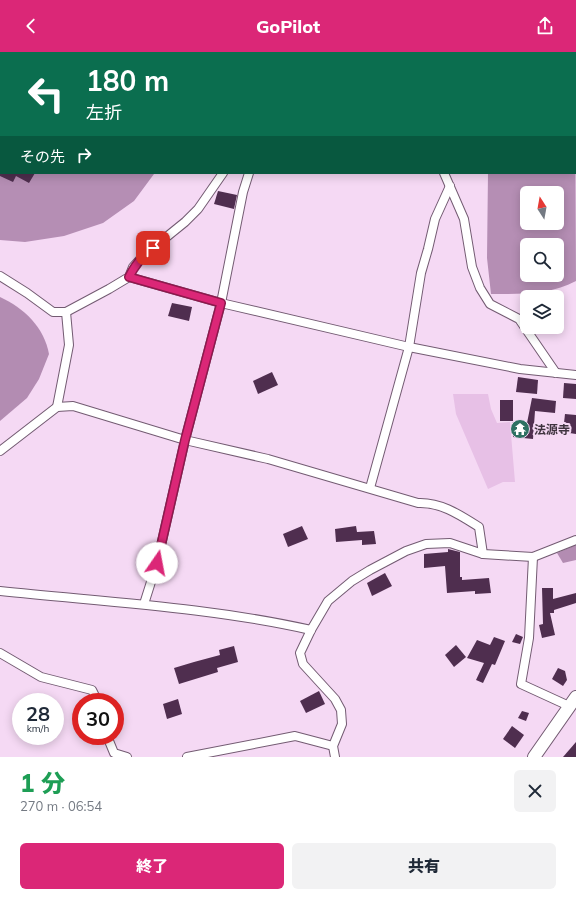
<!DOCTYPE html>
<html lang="ja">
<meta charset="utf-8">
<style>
:root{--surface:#fff;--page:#f2f2f3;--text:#1f2937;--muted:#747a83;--accent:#db2777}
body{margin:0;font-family:Mulish,"Noto Sans JP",sans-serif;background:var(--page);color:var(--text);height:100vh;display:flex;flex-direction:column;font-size:15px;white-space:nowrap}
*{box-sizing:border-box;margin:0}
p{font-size:13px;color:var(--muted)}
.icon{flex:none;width:22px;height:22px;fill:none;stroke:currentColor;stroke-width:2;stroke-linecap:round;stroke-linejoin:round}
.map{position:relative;height:705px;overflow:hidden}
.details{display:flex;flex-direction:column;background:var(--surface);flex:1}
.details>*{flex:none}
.guide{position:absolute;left:0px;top:0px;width:576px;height:122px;box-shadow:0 2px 10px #0003;background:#0b6e4f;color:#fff;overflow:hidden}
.needle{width:26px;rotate:349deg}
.buttons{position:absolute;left:520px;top:134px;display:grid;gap:8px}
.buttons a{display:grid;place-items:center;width:44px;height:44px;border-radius:6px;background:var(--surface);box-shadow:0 2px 10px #0003;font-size:20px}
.speed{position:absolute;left:12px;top:641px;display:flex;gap:8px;font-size:20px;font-weight:700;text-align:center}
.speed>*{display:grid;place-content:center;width:52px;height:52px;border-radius:50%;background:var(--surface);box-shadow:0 2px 10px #0003;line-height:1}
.speed small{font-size:10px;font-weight:400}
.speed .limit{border:6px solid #d22;background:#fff;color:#111}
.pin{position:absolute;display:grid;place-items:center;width:34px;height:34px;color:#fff;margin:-17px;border-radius:8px;box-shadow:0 2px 6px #0006}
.me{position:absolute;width:44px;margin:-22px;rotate:12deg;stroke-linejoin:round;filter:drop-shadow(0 0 3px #0008)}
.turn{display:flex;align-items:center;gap:14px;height:84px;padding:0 20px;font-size:18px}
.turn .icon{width:52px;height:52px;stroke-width:2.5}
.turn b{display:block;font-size:28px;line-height:34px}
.then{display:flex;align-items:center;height:38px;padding:0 20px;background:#0003;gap:8px;font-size:15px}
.round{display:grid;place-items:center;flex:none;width:42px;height:42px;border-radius:6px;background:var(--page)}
.head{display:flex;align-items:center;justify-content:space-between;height:68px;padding:0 20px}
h1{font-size:24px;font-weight:800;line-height:30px;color:#1e9e55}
.action{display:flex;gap:8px;margin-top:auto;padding:8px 20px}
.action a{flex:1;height:46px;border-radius:6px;background:var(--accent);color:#fff;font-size:16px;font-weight:800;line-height:46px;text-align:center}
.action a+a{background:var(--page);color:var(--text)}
header{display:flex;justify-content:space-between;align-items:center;height:52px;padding:0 20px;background:var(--accent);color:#fff;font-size:18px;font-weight:800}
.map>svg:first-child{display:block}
</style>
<header><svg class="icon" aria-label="back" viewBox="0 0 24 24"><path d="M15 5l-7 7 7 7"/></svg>GoPilot<svg class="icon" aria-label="share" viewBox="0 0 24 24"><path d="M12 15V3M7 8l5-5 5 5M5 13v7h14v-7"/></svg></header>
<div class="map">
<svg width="576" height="705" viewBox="0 0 576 705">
<rect width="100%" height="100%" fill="#f5d9f4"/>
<polygon fill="#e7c0e6" points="453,342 488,342 491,357 497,371 510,370 515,430 503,430 488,437 456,362"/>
<g fill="#b58eb4" fill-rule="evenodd">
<polygon points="0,0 214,0 1,1 1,121 154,121 154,122 134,149 103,171 64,184 25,190 0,188"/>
<polygon points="342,0 551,0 551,1 345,1"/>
<path d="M575,29L576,229C550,243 520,242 491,242L487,206L488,121H575ZM527,141H557V171H527ZM527,193H557V223H527Z"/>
</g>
<g fill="#b38cb2">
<polygon points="251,0 362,0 358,1"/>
<path d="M0,245C24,256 44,275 49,302L39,327L27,346L0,369Z"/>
<polygon points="576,493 576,508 563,511 557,501"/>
</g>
<g fill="#4f2e4f">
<polygon points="0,121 35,121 29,131 16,124 13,130 0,124"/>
<polygon points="218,139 237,143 234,157 214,152"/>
<polygon points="172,251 192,255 189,269 168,264"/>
<polygon points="272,320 278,333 258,342 253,329"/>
<polygon points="518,325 538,328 537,342 516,340"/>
<polygon points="564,331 576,332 576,347 563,346"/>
<polygon points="532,346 556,349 555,361 535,359 533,387 513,385 514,370 527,371"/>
<rect x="500" y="348" width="13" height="21"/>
<polygon points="565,362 576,363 576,382 563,380"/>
<polygon points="302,474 308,487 288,495 283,482"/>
<polygon points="356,474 357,480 374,479 376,492 362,493 362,488 336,490 335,477"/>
<polygon points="448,497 460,500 460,525 462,525 462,528 489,526 491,541 475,542 475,539 447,541 445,514 424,516 424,502 448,500"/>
<polygon points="385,521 392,534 372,544 367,531"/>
<polygon points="542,536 553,536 553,547 576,541 576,551 554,558 554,561 550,561 555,583 542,586 539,573 543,572"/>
<polygon points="516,582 523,585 520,592 512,590"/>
<polygon points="494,585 505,589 495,613 492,612 483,631 476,628 484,611 467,606 477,588 490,593"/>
<polygon points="456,593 466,605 454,615 445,603"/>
<polygon points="234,594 238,610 217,616 218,620 179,632 174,616 194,610 220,603 219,598"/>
<polygon points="558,616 565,619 567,628 563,634 552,627"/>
<polygon points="319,639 325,652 306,661 300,649"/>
<polygon points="178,647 182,662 167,667 163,652"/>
<polygon points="522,659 529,661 526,669 518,666"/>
<polygon points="512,674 524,683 515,696 503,687"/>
<polygon points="576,690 576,705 563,705"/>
</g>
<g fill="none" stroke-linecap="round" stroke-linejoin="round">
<g stroke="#735b72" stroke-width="10">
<g id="street">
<polyline points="530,0 531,1"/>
<polyline points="186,1 188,0"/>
<polyline points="575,55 576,56"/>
<polyline points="0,99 1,98"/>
<polyline points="444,121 464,167 472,215 480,236 490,252 519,267 556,321"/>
<polyline points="0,224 27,241 53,260 66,260 109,237 129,225 133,215 143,204 185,170 198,157 223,121"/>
<polyline points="129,225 221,251 409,295 520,317 576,323"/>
<polyline points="57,355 69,293 66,260"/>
<path d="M0,399L57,355L73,354L185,388L268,407L418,451C441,450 460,463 479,475L483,502"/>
<polyline points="370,436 409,295 421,221 428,197 435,167 450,134"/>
<polyline points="533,505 529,586 521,632 569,654"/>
<path d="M0,539C104,550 209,555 311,578"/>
<polyline points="144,552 157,511 185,388 221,251 243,140 249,121"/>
<polyline points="0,601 41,625 92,638 98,650"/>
<polyline points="107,684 114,701 127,705"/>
<polyline points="187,705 295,684 333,694"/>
<polyline points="335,705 333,694 342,672 341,658 335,647 303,612 300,601 311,578 328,549 352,529 370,518 406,499 426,492 450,491 483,502 533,505 576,488"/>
</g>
</g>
<g stroke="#735b72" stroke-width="14">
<polyline id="secondary" points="534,705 576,645"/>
</g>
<use href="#street" stroke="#fff" stroke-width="8"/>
<use href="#secondary" stroke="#fff" stroke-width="12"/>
</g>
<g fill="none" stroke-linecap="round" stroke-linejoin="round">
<g stroke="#8e194d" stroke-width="10">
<path id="route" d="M153,196C142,204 135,213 129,225L221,251L185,388L157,511"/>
</g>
<use href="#route" stroke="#db2777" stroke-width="7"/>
</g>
<defs>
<g id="temple-disc" transform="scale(1)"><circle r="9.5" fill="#2d7162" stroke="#f5d9f4"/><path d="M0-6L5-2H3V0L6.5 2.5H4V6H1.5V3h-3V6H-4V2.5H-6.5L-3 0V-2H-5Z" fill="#fff"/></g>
</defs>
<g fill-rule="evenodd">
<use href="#temple-disc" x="520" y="377"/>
</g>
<g text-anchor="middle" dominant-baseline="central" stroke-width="4" stroke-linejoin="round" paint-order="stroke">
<g font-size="12" font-weight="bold" fill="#3f343f" stroke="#f5d9f4" text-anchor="start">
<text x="534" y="377">法源寺</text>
</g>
</g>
</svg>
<div class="buttons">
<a><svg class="needle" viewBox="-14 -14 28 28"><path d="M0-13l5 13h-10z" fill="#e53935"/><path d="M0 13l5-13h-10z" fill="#747a83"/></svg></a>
<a><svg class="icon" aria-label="search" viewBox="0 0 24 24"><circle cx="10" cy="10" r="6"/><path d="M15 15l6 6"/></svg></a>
<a><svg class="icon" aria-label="layers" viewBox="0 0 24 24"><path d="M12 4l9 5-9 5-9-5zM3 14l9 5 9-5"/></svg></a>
</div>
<div class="speed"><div>28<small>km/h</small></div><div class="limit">30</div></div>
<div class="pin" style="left:153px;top:196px;background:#d93025"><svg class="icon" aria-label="arrive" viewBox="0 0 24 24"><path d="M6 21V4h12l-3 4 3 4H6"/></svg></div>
<svg class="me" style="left:157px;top:511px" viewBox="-20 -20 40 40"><circle r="19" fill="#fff"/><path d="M0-13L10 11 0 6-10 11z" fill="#db2777"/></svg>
<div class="guide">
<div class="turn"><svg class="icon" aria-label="left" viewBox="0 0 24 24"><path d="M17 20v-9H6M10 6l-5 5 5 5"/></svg><div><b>180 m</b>左折</div></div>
<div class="then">その先<svg class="icon" aria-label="right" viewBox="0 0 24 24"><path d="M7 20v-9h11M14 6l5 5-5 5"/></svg></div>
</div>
</div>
<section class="details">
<div class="head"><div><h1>1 分</h1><p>270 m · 06:54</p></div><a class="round"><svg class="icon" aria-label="close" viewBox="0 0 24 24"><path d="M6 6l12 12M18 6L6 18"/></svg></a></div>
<div class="action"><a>終了</a><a>共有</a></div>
</section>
